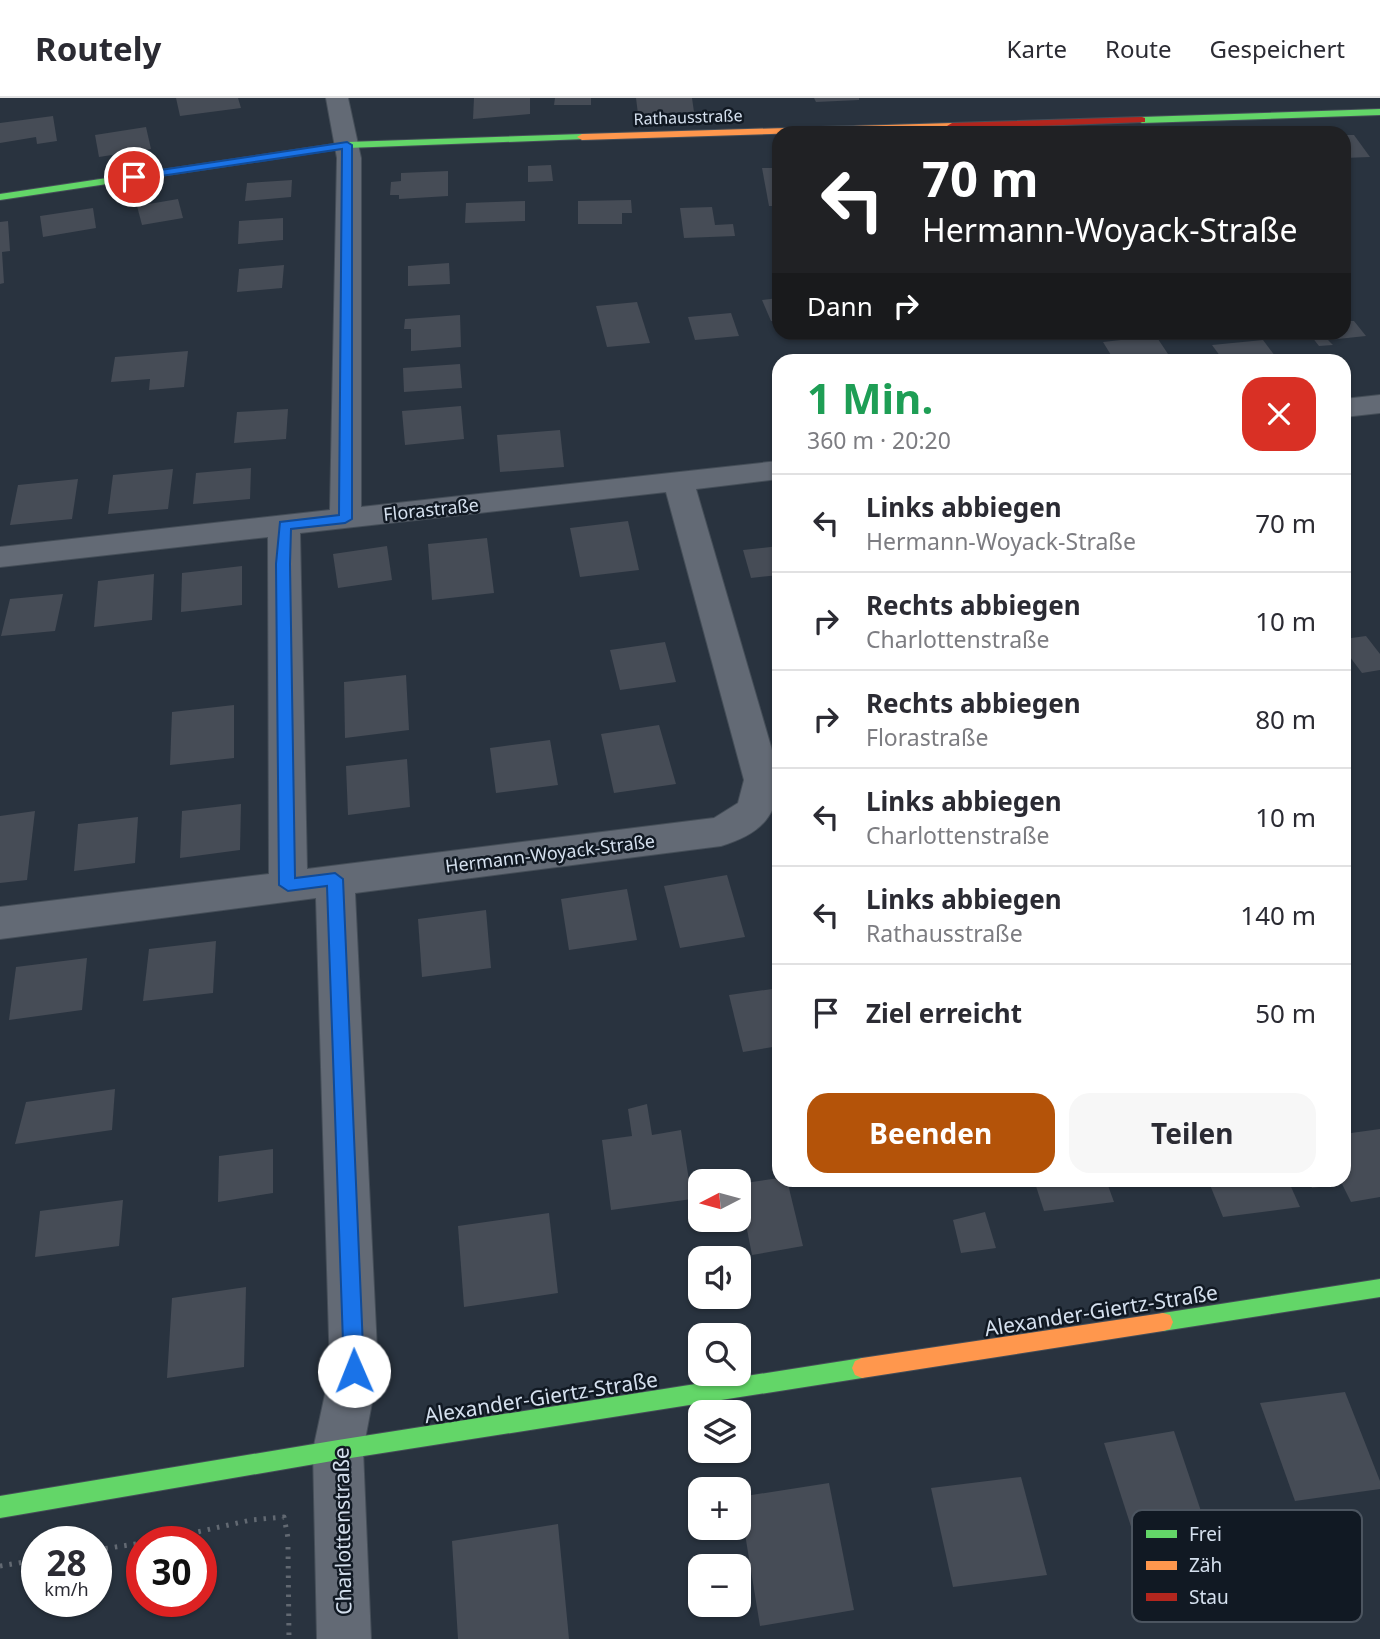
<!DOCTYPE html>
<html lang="de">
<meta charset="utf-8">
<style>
:root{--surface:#fff;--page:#f7f7f7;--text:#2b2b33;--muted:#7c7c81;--line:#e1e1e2;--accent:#b45309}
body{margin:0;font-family:"Noto Sans",sans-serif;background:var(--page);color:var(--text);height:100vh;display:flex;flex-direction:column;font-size:26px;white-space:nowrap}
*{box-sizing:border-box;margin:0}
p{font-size:23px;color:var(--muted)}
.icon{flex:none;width:38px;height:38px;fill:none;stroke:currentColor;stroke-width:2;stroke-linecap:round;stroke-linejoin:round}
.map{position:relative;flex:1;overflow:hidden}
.panel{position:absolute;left:772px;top:256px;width:579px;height:833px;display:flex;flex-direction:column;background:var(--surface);border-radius:21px;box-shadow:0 2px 5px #0004}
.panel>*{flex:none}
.top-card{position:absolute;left:772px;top:28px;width:579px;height:214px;border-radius:21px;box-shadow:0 2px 5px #0004;background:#202124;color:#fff;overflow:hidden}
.needle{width:46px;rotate:264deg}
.controls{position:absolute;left:688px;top:1071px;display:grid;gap:14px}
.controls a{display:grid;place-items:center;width:63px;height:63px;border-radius:14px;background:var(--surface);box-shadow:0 2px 5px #0004;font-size:35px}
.speed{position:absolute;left:21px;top:1428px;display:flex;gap:14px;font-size:35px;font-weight:700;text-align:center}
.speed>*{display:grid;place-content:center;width:91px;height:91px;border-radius:50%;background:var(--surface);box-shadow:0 2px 5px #0004;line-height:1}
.speed small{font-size:18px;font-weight:400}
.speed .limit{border:10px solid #d22;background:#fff;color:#111}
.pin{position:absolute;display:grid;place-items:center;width:60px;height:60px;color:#fff;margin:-30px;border:4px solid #fff;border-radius:50%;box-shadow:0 2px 7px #0007}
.me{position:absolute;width:77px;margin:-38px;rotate:359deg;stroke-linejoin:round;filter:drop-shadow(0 0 5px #0008)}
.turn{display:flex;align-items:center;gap:24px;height:147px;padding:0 35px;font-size:32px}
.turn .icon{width:91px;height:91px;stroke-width:2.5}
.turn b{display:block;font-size:49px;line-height:60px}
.then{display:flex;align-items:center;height:66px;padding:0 35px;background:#0003;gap:14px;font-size:26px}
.round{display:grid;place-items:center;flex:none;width:74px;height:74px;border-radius:21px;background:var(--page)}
.head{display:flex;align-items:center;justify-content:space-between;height:119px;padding:0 35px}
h1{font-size:42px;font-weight:700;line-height:52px;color:#1e9e55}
.cta{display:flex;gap:14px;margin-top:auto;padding:14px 35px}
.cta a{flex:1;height:80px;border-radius:21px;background:var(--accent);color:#fff;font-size:28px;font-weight:700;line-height:80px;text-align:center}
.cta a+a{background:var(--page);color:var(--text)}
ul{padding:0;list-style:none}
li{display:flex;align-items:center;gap:21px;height:98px;padding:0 35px;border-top:2px solid var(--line)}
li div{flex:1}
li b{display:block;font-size:26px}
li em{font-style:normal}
header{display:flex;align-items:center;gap:42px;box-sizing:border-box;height:98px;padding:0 35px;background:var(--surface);border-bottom:2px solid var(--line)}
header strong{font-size:33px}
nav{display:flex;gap:38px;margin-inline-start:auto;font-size:24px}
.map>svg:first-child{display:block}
</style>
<header>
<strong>Routely</strong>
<nav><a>Karte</a><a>Route</a><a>Gespeichert</a></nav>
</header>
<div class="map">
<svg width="1380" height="1541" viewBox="0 0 1380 1541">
<rect width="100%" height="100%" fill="#29333f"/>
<g fill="#464c56">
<polygon points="176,0 238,0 241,10 180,18"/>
<polygon points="474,0 530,0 530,16 473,21"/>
<polygon points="555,0 591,0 591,7 554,7"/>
<polygon points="636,0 692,0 694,14 638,16"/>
<polygon points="814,0 859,0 859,2 816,4"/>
<polygon points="53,18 57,43 37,46 36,39 0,45 0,25"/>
<polygon points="146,29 151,51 99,59 95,37"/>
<polygon points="1344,37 1354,37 1370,59 1344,60"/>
<polygon points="551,67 553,83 528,84 528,68"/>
<polygon points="762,70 779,70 779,108 769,108"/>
<polygon points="448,73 448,98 399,101 399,97 390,97 391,84 401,83 401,75"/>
<polygon points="292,82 291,99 245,103 247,85"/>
<polygon points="178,101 183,120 142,127 137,108"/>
<polygon points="631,102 632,115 622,115 622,126 578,126 578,103"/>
<polygon points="525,103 525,123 465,125 466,105"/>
<polygon points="712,109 715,127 733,126 735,138 684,140 680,110"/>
<polygon points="93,110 96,130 43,139 40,118"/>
<polygon points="283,120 283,142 238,146 239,123"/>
<polygon points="8,123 10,153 2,154 4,185 0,186 0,124"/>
<polygon points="449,165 450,186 408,188 408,168"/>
<polygon points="284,167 282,190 237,194 239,171"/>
<polygon points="779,200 779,223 771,223 762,202"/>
<polygon points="637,204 650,245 607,249 596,208"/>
<polygon points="731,215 739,238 695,242 688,219"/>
<polygon points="460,217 461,249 411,253 411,231 404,231 405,221"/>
<polygon points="1344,223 1354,223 1366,238 1328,242 1333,247 1319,248 1308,234 1344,234"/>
<polygon points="901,234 939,234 939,236 903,240"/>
<polygon points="1156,238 1168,256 1114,262 1103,244"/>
<polygon points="1263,242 1278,262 1223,262 1212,247"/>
<polygon points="188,253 184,289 149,292 150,281 111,284 115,259"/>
<polygon points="460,266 462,290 404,294 403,270"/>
<polygon points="461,308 464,341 405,347 402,313"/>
<polygon points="288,311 286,341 234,345 237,314"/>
<polygon points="560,332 564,369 500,374 497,337"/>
<polygon points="251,370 250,401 193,406 196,375"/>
<polygon points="173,371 168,411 108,416 113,377"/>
<polygon points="78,381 72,421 10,427 18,387"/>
<polygon points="628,423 639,472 580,479 570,430"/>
<polygon points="487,440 494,495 432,502 428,446"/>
<polygon points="387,448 392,482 338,490 333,456"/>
<polygon points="779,448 779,477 751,480 743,452"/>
<polygon points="242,468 242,507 181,514 182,475"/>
<polygon points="154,476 152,522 94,529 98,483"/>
<polygon points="63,496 55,533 1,538 10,501"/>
<polygon points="1366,538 1380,556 1380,572 1362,575 1344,551 1344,541"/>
<polygon points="665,544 676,584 620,592 610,552"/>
<polygon points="406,577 409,632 345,640 344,584"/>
<polygon points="234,607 234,660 170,667 172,614"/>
<polygon points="659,627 676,686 614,695 601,636"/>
<polygon points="550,642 558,687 496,695 490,650"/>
<polygon points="407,661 410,709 348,717 346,668"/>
<polygon points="241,706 240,752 180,760 182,713"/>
<polygon points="35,713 27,782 0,785 0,718"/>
<polygon points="138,719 135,765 74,773 78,726"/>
<polygon points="727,777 745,839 680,850 664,788"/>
<polygon points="627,791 637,842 569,852 561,801"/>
<polygon points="486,812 491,870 422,879 418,821"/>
<polygon points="216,843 213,895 143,903 149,851"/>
<polygon points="87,860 82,912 9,922 16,869"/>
<polygon points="779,890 779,948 743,954 729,897"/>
<polygon points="115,991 112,1032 15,1046 26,1004"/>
<polygon points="647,1006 652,1037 681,1032 692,1101 611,1112 602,1042 632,1038 628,1011"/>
<polygon points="1380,1031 1380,1099 1351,1104 1342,1086 1312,1090 1308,1082 1344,1082 1344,1036"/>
<polygon points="273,1051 273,1095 218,1104 219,1058"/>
<polygon points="779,1080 787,1082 803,1148 752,1157 738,1086"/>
<polygon points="1034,1082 1106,1082 1114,1104 1044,1113"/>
<polygon points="1208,1082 1288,1082 1300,1109 1223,1119"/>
<polygon points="123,1102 119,1148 35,1159 40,1113"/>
<polygon points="985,1114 996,1150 961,1155 953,1122"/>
<polygon points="549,1115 558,1195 464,1209 458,1128"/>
<polygon points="246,1189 244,1269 167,1280 172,1200"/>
<polygon points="1345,1294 1380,1383 1380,1391 1295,1403 1260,1305"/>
<polygon points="1174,1333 1207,1431 1136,1444 1104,1345"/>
<polygon points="1021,1379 1047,1477 953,1489 931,1390"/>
<polygon points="829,1385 854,1512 760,1528 739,1399"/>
<polygon points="558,1426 569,1541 458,1541 452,1443"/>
</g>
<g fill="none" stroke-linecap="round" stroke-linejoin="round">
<g stroke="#454e58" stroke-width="2">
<g id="street">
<path d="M326,0H348L361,60V409L779,363V381L696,391L779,676C779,719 760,736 721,748L355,795L378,1273L363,1352L371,1541H317L313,1352L330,1273L316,800L0,841V809L269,776L268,439L0,469V449L330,412L337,60ZM666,394L744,682L738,705L714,720L307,771L300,435Z"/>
<polygon points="1380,297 1380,315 1344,319 1344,301"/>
</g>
</g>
<g stroke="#454e58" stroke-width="2">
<g id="fast">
<polygon points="1380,11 1380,17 1142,25 1137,22 1142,19"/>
<polygon points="582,36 587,39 585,41 347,50 0,102 0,96 347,44"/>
<polygon points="1380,1181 1380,1199 1163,1233 1156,1231 1153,1224 1156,1217 1163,1215"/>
<polygon points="862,1260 869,1263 872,1270 869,1277 862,1280 338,1362 0,1420 0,1398 338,1342"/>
</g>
</g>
<g stroke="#454e58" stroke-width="2">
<g id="slow">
<polygon points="952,25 955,26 955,30 582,42 577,39 582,36"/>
<polygon points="1163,1215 1170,1217 1173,1224 1170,1231 1163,1233 862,1280 855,1277 852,1270 855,1263 862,1260"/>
</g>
</g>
<g stroke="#454e58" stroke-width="2">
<polygon id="jam" points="1142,19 1145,20 1145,24 952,31 947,28 952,25"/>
</g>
<g stroke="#626972" stroke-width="5" stroke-dasharray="2.5 7" stroke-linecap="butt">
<polyline points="152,1444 251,1422 284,1419 288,1440"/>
<polyline points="288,1449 289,1541"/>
<polyline points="96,1452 142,1445"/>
<polyline points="0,1468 37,1462"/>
</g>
<use href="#street" fill="#636a75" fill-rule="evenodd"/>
<use href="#fast" fill="#63d668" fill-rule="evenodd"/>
<use href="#slow" fill="#ff974d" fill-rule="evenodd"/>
<use href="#jam" fill="#b3261e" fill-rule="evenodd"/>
</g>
<polygon fill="#1a73e8" stroke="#114b97" stroke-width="2" points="347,44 352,47 352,421 345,425 291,431 290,466 295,780 335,775 343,781 364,1273 361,1280 354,1283 347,1280 344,1273 327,788 288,793 279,787 276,466 280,424 339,417 342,51 134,82 129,79 134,76"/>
<g text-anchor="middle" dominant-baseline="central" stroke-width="5" stroke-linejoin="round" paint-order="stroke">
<g font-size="16" fill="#d5e0ee" stroke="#111923">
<text transform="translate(688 19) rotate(-2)">Rathausstraße</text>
</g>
<g font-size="18" fill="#d5e0ee" stroke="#111923">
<text transform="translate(431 411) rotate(-6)">Florastraße</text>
<text transform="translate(550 755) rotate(-7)">Hermann-Woyack-Straße</text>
</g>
<g font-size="21" fill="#d5e0ee" stroke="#111923">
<text transform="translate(1101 1212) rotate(-9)">Alexander-Giertz-Straße</text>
<text transform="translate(541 1299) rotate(-9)">Alexander-Giertz-Straße</text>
<text transform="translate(342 1433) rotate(-91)">Charlottenstraße</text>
</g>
</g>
<rect x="1132" y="1412" width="230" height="112" rx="10" fill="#111923" stroke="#4c5560" stroke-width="2"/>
<rect x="1146" y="1432" width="31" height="8" fill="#63d668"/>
<rect x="1146" y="1463" width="31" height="9" fill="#ff974d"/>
<rect x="1146" y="1495" width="31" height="8" fill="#b3261e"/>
<g font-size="19" fill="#d5e0ee">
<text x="1189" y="1443">Frei</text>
<text x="1189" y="1474">Zäh</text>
<text x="1189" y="1506">Stau</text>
</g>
</svg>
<div class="controls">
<a><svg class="needle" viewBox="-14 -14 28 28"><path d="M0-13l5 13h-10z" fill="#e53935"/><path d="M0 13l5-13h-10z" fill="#7c7c81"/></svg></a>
<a><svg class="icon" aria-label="sound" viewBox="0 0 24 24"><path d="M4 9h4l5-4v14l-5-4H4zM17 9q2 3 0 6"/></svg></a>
<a><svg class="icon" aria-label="search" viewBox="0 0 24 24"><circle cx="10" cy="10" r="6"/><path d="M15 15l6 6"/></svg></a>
<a><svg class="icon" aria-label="layers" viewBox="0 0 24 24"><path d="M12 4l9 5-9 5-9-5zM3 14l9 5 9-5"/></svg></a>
<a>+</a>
<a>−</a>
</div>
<div class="speed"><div>28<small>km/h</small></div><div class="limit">30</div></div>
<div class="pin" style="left:134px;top:79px;background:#d93025"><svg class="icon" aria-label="arrive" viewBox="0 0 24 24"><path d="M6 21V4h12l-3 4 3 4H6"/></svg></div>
<svg class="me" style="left:354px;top:1273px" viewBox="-20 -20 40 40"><circle r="19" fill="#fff"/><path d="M0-13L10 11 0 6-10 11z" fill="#1a73e8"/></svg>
<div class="top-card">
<div class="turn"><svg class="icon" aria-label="left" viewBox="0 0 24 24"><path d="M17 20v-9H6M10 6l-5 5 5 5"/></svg><div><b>70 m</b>Hermann-Woyack-Straße</div></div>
<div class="then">Dann<svg class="icon" aria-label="right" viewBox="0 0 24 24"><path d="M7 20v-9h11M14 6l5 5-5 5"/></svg></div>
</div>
<section class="panel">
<div class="head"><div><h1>1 Min.</h1><p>360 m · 20:20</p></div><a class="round" style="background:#d93025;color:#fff"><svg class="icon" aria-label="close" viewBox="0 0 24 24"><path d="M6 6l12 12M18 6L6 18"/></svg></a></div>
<ul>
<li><svg class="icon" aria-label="left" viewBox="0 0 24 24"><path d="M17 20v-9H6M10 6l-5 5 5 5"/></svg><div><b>Links abbiegen</b><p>Hermann-Woyack-Straße</p></div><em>70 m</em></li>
<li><svg class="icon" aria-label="right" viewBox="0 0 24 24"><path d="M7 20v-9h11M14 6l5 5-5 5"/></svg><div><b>Rechts abbiegen</b><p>Charlottenstraße</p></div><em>10 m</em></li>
<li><svg class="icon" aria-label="right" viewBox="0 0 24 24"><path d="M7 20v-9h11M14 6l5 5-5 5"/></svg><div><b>Rechts abbiegen</b><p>Florastraße</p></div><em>80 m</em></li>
<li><svg class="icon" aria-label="left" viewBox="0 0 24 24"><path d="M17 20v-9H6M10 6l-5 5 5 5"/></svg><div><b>Links abbiegen</b><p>Charlottenstraße</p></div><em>10 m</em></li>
<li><svg class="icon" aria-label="left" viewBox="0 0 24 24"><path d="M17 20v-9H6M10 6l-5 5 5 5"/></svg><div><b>Links abbiegen</b><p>Rathausstraße</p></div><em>140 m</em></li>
<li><svg class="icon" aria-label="arrive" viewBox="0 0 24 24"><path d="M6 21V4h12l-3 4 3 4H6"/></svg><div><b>Ziel erreicht</b></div><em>50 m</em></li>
</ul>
<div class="cta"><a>Beenden</a><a>Teilen</a></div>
</section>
</div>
